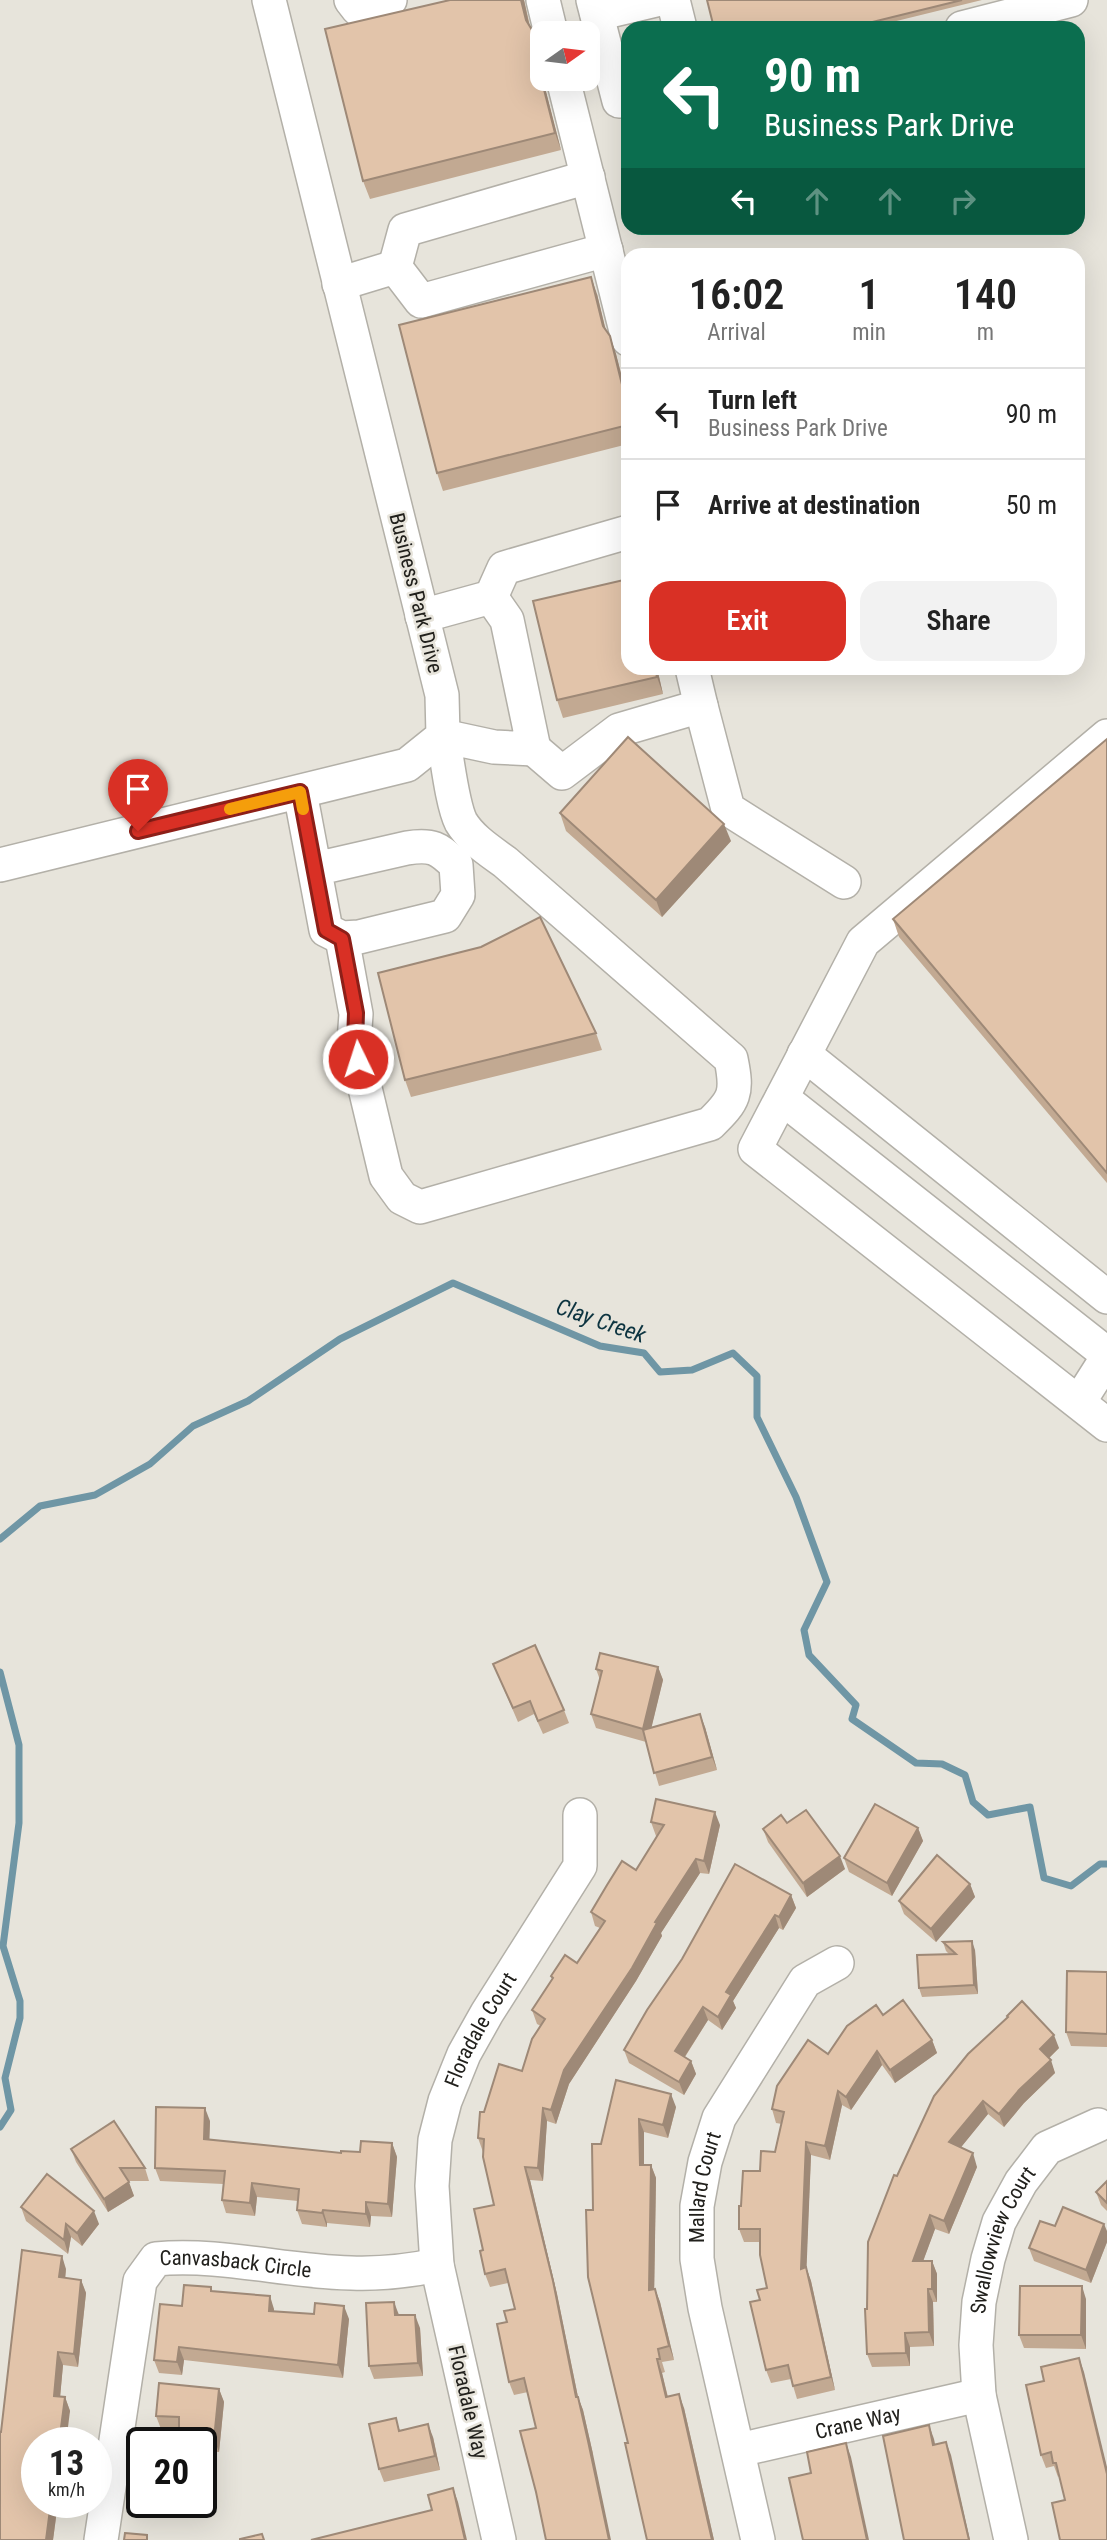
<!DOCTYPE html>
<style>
:root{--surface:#fff;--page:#f2f2f2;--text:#222;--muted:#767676;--line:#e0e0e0;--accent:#d93025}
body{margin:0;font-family:"Roboto Condensed",sans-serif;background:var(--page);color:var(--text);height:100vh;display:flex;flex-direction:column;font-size:26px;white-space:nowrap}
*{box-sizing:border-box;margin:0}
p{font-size:23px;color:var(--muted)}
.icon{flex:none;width:38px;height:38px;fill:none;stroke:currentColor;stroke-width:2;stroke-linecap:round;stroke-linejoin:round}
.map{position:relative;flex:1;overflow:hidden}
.sheet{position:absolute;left:621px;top:248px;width:464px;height:427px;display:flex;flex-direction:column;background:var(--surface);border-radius:21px;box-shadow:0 7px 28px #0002}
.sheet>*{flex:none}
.banner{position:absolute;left:621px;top:21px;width:464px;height:214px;border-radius:21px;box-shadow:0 7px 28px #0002;background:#0b6e4f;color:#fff;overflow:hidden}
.needle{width:46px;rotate:76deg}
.tools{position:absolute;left:530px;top:21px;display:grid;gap:14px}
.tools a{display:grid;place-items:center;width:70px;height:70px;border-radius:14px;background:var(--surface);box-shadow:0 7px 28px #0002;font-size:35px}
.speed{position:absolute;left:21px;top:2427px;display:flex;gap:14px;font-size:35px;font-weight:700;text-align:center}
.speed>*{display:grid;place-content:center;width:91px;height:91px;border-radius:50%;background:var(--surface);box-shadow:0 7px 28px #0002;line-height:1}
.speed small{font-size:18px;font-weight:400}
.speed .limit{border:4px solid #111;border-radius:10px;background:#fff;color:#111}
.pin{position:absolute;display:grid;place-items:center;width:60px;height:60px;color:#fff;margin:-72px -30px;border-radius:50% 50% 50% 0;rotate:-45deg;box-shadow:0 0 7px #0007}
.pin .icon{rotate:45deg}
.me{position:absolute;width:77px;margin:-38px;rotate:356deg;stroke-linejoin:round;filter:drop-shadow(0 0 5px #0008)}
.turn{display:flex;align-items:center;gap:24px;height:147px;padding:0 28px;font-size:32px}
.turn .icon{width:91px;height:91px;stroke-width:2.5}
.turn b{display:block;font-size:49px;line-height:60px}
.lanes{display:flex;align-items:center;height:66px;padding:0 28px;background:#0003;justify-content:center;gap:35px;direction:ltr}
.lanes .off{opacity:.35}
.eta{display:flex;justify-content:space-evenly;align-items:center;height:119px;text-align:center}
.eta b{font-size:42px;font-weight:600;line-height:49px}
.button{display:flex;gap:14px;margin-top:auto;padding:14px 28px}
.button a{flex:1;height:80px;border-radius:21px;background:var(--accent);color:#fff;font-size:28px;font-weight:600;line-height:80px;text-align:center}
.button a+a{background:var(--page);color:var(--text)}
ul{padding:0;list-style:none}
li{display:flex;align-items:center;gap:21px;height:91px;padding:0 28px;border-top:2px solid var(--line)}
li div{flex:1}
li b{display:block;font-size:26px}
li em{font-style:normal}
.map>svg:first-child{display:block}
</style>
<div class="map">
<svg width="1107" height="2540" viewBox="0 0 1107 2540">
<rect width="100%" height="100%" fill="#e7e4db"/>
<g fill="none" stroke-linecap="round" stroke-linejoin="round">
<g stroke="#6f96a5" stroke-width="7">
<polyline points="0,1539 40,1506 95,1495 150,1464 193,1426 248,1401 340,1339 453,1283 600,1346 644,1353 660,1372 692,1370 733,1353 757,1376 757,1417 796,1497 827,1582 804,1630 809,1655 856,1705 852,1719 916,1763 942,1764 965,1775 973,1802 988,1815 1030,1807 1044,1878 1071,1886 1100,1864 1107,1864"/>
<polyline points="0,1672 19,1745 19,1823 3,1946 20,2001 20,2018 5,2078 11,2110 0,2127"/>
</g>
<g stroke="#b3b0a8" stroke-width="36">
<g id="minor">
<polyline points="351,0 358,9 390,0"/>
<polyline points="543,0 551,33"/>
<polyline points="593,0 619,101 628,100"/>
<polyline points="673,0 680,28"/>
<polyline points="597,14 656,0"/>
<polyline points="962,28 1071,0"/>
<polyline points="563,79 628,339"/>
<polyline points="395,267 405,230 588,177"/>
<polyline points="339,284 395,267 421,301 606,250"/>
<polyline points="422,616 491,597 504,568 628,532"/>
<polyline points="701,706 728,809 844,882"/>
<polyline points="1107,736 863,942 755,1149 1107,1425"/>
<polyline points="534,749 562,773 619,730 701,706 692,668"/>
<path d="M300,792L326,930L342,938L359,937L445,916L458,895L456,865C439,848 432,844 407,848L315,869"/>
<polyline points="0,865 407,765 443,736 442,695 269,0"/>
<path d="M342,938L356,1014L354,1042L386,1176L402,1198L420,1207L710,1124C735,1100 738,1093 731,1059L505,862C490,851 471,839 461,822C452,804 447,757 443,736L494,747L534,749L507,620L491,597"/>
<polyline points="804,1054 1107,1297"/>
<polyline points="782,1098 1107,1354"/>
<polyline points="1079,1402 1107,1358"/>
<path id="s1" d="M739,2450L979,2395"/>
<path id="s2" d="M101,2540L140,2281L156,2259C222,2253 286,2272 351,2273C380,2274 409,2271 437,2265"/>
<path id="s3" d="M499,2540L437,2265L432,2186L435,2140L445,2101L464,2054L487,2013L580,1866V1815"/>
<path id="s4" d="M758,2540L705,2308L697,2259V2206L705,2162L719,2118L805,1981L837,1963"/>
<path id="s5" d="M1011,2540L979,2395L976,2345L979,2302L988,2259L999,2222L1021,2182L1047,2148L1098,2125"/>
</g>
</g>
<use href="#minor" stroke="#fff" stroke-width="33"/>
</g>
<g fill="#c2a992">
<polygon points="450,0 524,0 530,26 538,47 542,79 544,79 544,84 561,150 370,199 363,181"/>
<polygon points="707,0 982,0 868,28 714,28"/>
<polygon points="597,294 606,331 616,354 628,401 628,444 443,491 437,473"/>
<polygon points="628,668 657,668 663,694 563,718 557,700"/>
<polygon points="1107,739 1107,1183 899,937 893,919"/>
<polygon points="560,813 731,841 662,917 566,831"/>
<polygon points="596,1033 602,1050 411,1097 405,1080"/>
<polygon points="493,1664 564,1710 569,1723 543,1734 534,1714 518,1722"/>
<polygon points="658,1667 663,1680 651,1728 705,1727 717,1770 659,1786 646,1742 596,1728 591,1714 600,1680 596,1669"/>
<polygon points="651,1822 720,1825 709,1874 700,1873 661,1933 662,1936 636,1981 569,2084 556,2124 547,2121 543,2181 530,2180 557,2294 578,2397 583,2410 593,2454 536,2428 528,2392 514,2395 509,2382 507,2322 515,2309 508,2283 490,2287 485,2274 483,2250 494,2205 483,2152 478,2138 484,2112 522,2071 541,2026 537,2024 532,2010 552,1979 551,1976 577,1963 600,1928 595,1926 591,1912 636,1870 658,1836 656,1836"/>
<polygon points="787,1823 845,1869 807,1897 768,1842 763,1829"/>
<polygon points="918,1828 923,1841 892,1896 849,1872 844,1858"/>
<polygon points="970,1884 975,1897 936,1942 904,1914 899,1901"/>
<polygon points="791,1895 796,1908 783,1930 779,1928 733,2001 736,2008 722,2030 708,2020 685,2057 691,2061 696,2074 684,2095 629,2063 624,2050"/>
<polygon points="943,1942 975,1950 978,1994 922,1997 919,1988 949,1954 946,1951"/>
<polygon points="1107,1972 1107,2047 1071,2046 1066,2032"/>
<polygon points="883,2015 932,2040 937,2053 895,2083 882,2065 851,2110 842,2105 830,2160 811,2155 806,2267 811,2281 835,2390 797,2399 791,2379 771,2383 766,2370 760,2300 767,2288 760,2242 744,2242 739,2229 741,2206 760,2171 775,2152 782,2124 776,2123 772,2109 828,2054"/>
<polygon points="1007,2016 1059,2048 1049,2058 1055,2073 1024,2103 1004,2127 988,2114 960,2148 977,2167 949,2234 935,2229 923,2261 932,2261 937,2274 937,2302 933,2302 934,2346 910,2347 910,2366 872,2367 867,2354 867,2309 897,2176 1008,2018"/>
<polygon points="616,2080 676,2107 668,2138 644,2132 644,2165 651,2165 656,2178 654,2289 655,2289 660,2302 674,2360 662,2362 665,2372 662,2373 668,2397 684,2408 714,2540 647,2540 628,2443 593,2210 601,2144"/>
<polygon points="210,2121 209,2140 341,2153 360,2152 392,2143 397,2157 392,2217 371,2216 370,2227 327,2223 327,2227 302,2224 297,2210 298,2201 257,2197 255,2216 226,2213 222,2200 223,2184 160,2181 155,2168"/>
<polygon points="71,2149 145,2168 149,2181 128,2181 134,2196 108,2212 76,2162"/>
<polygon points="1107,2181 1107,2211 1101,2205 1096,2192"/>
<polygon points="21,2207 99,2224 82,2246 71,2237 68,2254 26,2221"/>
<polygon points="1055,2226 1107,2231 1107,2242 1091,2283 1034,2261 1029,2248"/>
<polygon points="66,2269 65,2278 81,2280 86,2293 78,2367 63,2365 60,2397 65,2397 70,2411 37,2502 58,2502 53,2540 0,2540 1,2432"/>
<polygon points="211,2287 213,2292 274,2309 274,2311 349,2319 343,2378 184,2360 182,2375 159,2373 154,2360 182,2306"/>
<polygon points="1086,2299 1086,2349 1024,2348 1019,2335"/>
<polygon points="420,2328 423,2376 374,2379 369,2366"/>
<polygon points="1084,2372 1065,2500 1059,2476 1058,2477 1054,2466 1046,2468 1041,2455"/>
<polygon points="219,2389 224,2402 219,2452 217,2452 213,2507 185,2505 184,2502 201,2502 201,2443 179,2430 161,2429 156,2416"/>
<polygon points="401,2430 433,2437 440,2470 384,2482 379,2469"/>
</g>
<g fill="#9e8977">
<polygon points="521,0 524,0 532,38 526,20"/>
<polygon points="532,30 538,47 542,65 542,79 544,79 544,84 561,150 555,133 538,66"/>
<polygon points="591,277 597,294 609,344 603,326"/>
<polygon points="610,336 616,354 628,401 628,409"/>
<polygon points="655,668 657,668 663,694 657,677"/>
<polygon points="724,824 731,841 662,917 656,900"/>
<polygon points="658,1667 663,1680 648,1742 643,1729"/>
<polygon points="700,1714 705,1727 717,1770 712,1757"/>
<polygon points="715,1812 720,1825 709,1874 704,1861"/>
<polygon points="918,1828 923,1841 892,1896 887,1883"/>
<polygon points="840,1856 845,1869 807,1897 803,1883"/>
<polygon points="696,1859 700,1873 661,1933 662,1936 636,1981 569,2084 556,2124 551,2110 564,2070 655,1922"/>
<polygon points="970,1884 975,1897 936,1942 931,1929"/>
<polygon points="791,1895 796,1908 783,1930 779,1917"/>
<polygon points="775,1915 779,1928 733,2001 736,2008 722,2030 718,2017 726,1992"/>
<polygon points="972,1941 975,1950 978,1994 974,1985"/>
<polygon points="703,2007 708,2020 680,2064 675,2051"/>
<polygon points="1054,2035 1059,2048 1045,2062 1040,2049"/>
<polygon points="932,2040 937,2053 895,2083 890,2070"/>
<polygon points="877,2051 882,2065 851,2110 846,2097"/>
<polygon points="1051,2060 1055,2073 1024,2103 1004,2127 999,2114 1019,2090"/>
<polygon points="691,2061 696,2074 684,2095 679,2082"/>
<polygon points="838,2091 842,2105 830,2160 825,2146"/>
<polygon points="671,2094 676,2107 668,2138 663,2125"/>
<polygon points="983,2101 988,2114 954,2156 949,2142"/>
<polygon points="205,2108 210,2121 209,2152 204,2139"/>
<polygon points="543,2108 547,2121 543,2181 538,2168"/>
<polygon points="639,2119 644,2132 644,2178 640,2165"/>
<polygon points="806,2142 811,2155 806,2282 801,2269"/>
<polygon points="392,2143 397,2157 392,2217 388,2204"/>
<polygon points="973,2153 977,2167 949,2234 944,2221"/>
<polygon points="651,2165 656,2178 654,2303 649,2290"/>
<polygon points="525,2167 530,2180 557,2294 578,2397 583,2410 593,2454 611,2540 609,2540"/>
<polygon points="129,2182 134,2196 108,2212 104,2199"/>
<polygon points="252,2183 257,2197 255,2216 250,2203"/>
<polygon points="366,2202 371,2216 370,2227 366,2214"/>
<polygon points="323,2210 327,2223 327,2227 322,2213"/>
<polygon points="94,2211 99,2224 82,2246 77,2233"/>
<polygon points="930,2215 935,2229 918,2275 913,2261"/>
<polygon points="66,2224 71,2237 68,2254 64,2240"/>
<polygon points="1104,2224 1107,2231 1107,2242 1091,2283 1086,2270"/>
<polygon points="62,2256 66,2269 64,2290 59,2277"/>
<polygon points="932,2261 937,2274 937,2302 932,2289"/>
<polygon points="806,2267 811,2281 835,2390 831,2377"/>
<polygon points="81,2280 86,2293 78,2367 74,2354"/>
<polygon points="1082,2286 1086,2299 1086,2349 1081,2335"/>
<polygon points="655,2289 660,2302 674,2360 669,2346"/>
<polygon points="928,2289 933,2302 934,2346 929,2332"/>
<polygon points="270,2296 274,2309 273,2324 269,2311"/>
<polygon points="394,2302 399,2315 395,2315"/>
<polygon points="344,2306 349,2319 343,2378 338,2365"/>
<polygon points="415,2315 420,2328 423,2376 418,2363"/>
<polygon points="905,2333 910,2347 910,2366 906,2353"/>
<polygon points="179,2347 184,2360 182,2375 177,2362"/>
<polygon points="58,2352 63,2365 59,2409 54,2396"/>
<polygon points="1079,2358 1084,2372 1107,2467 1107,2474"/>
<polygon points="657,2359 662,2373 671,2411 666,2397"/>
<polygon points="219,2389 224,2402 219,2452 214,2439"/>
<polygon points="679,2394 684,2408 714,2540 712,2540"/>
<polygon points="65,2397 70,2411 66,2443 59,2443"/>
<polygon points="428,2424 433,2437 440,2470 435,2456"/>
<polygon points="929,2425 934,2439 938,2458 933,2445"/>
<polygon points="212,2438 217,2452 213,2507 208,2493"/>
<polygon points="946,2442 951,2455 970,2540 969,2540"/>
<polygon points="846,2443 851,2457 869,2540 867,2540"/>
<polygon points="453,2488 458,2502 467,2540 465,2540"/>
<polygon points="51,2502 58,2502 53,2540 46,2540"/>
</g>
<g fill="#e2c4aa" stroke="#9e8977" stroke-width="2">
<polygon points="450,0 521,0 526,20 532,30 538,57 538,66 555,133 363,181 325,29"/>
<polygon points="707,0 962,0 848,28 714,28"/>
<polygon points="591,277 603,326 610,336 628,409 628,425 437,473 399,325"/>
<polygon points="628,579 628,668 655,668 657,677 557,700 533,601"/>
<polygon points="628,737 724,824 656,900 560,813"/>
<polygon points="1107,739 1107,1173 893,919"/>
<polygon points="540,917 596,1033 405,1080 378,973 481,947"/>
<polygon points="535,1645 564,1710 538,1721 530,1701 513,1708 493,1664"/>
<polygon points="600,1653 658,1667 643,1729 591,1714 602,1671 596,1669"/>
<polygon points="700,1714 712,1757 654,1773 643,1730"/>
<polygon points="656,1799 715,1812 704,1861 696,1859 655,1922 657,1923 632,1968 564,2070 551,2110 543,2108 538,2168 525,2167 553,2281 576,2397 578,2397 588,2441 609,2540 546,2540 536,2492 520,2431 536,2428 524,2378 509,2382 497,2324 507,2322 504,2311 515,2309 505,2269 485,2274 480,2251 483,2250 474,2209 494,2205 483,2157 484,2139 478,2138 480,2112 484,2112 499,2064 522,2071 532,2039 545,2019 532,2010 553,1978 551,1976 565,1955 577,1963 605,1921 591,1912 607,1885 622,1861 636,1870 664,1825 651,1822"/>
<polygon points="875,1804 918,1828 887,1883 844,1858"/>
<polygon points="806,1810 840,1856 803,1883 763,1829 781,1815 787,1823"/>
<polygon points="937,1855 970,1884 931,1929 899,1901"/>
<polygon points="735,1864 791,1895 779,1917 775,1915 726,1992 731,1995 718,2017 703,2007 675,2051 691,2061 679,2082 624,2050 647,2010 682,1959"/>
<polygon points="972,1941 974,1985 919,1988 917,1955 956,1954 943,1942"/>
<polygon points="1067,1971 1107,1972 1107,2034 1066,2032"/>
<polygon points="903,2000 932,2040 890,2070 877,2051 846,2097 838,2091 825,2146 806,2142 801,2269 806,2267 831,2377 793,2386 788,2365 766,2370 750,2302 760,2300 757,2290 767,2288 760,2255 760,2229 739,2229 739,2206 741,2206 743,2171 760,2171 761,2151 775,2152 784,2112 772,2109 777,2086 808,2040 828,2054 847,2026 876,2005 883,2015"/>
<polygon points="1022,2001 1054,2035 1040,2049 1051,2060 1019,2090 999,2114 983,2101 949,2142 973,2153 944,2221 930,2215 913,2261 932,2261 932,2289 928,2289 929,2332 905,2333 906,2353 867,2354 865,2309 867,2309 868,2242 894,2175 897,2176 934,2096 968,2054 1008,2017 1007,2016"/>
<polygon points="616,2080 671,2094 663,2125 639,2119 640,2165 651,2165 649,2290 655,2289 669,2346 658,2349 660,2359 657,2359 666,2397 679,2394 712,2540 647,2540 625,2443 628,2443 588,2277 586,2210 593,2210 592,2144 601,2144"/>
<polygon points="156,2107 205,2108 204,2139 341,2153 341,2151 360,2152 361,2141 392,2143 388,2204 366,2202 366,2214 323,2210 322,2213 297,2210 299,2189 252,2183 250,2203 222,2200 225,2171 155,2168"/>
<polygon points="114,2121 145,2168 120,2168 129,2182 104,2199 71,2149"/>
<polygon points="47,2174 94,2211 77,2233 66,2224 64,2240 21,2207"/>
<polygon points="1107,2181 1107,2203 1096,2192"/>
<polygon points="1063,2207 1104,2224 1086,2270 1029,2248 1040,2221 1055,2226"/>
<polygon points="22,2250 62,2256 59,2277 81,2280 74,2354 58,2352 54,2396 65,2397 59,2443 37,2443 37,2502 51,2502 46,2540 0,2540 0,2432 1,2432"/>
<polygon points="184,2285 211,2287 211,2291 270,2296 269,2311 314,2314 315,2303 344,2306 338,2365 179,2347 177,2362 154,2360 160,2304 182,2306"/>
<polygon points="1020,2286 1082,2286 1081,2335 1019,2335"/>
<polygon points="394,2302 395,2315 415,2315 418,2363 369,2366 366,2303"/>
<polygon points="1079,2358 1107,2474 1107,2540 1060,2540 1052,2503 1065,2500 1056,2463 1053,2463 1051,2452 1041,2455 1026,2385 1044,2381 1041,2367"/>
<polygon points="159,2383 219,2389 214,2439 212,2438 208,2493 201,2493 201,2443 179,2443 179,2417 156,2416"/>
<polygon points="396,2418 399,2431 428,2424 435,2456 379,2469 369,2424"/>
<polygon points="929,2425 933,2445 946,2442 969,2540 904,2540 883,2436"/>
<polygon points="846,2443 867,2540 803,2540 789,2478 811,2473 807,2452"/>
<polygon points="453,2488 465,2540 311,2540 432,2510 428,2495"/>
<polygon points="125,2533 147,2535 147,2540 124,2540"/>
<polygon points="262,2534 264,2540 240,2540 240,2539"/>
</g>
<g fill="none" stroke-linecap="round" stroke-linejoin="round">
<g stroke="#8d1f18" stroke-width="18">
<polyline id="route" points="138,831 300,792 326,930 342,939 356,1013 355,1042 358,1059"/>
</g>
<use href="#route" stroke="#d93025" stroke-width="12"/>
<polyline stroke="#f59e0b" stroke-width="12" points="230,809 300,792 303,809"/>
</g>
<g text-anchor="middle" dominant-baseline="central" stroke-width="5" stroke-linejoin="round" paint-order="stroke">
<g font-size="21" fill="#21201c" stroke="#e7e4db">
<text transform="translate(416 593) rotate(76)">Business Park Drive</text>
<text stroke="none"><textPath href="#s3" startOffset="527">Floradale Court</textPath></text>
<text stroke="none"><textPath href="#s4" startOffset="360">Mallard Court</textPath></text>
<text stroke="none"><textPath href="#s5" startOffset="308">Swallowview Court</textPath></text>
<text stroke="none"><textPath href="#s2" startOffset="369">Canvasback Circle</textPath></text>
<text transform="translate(468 2402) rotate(77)">Floradale Way</text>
<text stroke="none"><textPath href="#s1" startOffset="122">Crane Way</textPath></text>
</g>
<g font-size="23" font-style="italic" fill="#0d3440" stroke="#e7e4db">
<text transform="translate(601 1321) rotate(19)">Clay Creek</text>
</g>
</g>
</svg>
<div class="tools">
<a><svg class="needle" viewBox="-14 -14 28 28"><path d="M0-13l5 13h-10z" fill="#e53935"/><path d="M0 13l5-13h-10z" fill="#767676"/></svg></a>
</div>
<div class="speed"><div>13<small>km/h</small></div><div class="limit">20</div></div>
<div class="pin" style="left:138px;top:831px;background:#d93025"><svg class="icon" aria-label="arrive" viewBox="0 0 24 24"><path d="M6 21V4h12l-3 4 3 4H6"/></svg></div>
<svg class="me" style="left:358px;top:1059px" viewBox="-20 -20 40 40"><circle r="17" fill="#d93025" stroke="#fff" stroke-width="3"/><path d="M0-11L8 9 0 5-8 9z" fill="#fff"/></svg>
<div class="banner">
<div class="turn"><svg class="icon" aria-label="left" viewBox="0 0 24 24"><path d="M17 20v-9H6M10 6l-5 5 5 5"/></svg><div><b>90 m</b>Business Park Drive</div></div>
<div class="lanes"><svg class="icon" aria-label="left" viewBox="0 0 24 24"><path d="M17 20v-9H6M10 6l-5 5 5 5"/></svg><svg class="icon off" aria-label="ahead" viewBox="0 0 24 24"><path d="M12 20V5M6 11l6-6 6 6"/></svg><svg class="icon off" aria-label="ahead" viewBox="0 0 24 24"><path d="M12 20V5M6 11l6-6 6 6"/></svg><svg class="icon off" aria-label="right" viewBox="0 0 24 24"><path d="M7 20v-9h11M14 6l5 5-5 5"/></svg></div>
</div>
<section class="sheet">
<div class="eta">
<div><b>16:02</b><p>Arrival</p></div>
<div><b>1</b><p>min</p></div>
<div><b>140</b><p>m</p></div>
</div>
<ul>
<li><svg class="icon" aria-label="left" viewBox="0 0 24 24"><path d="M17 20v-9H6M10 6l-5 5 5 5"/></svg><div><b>Turn left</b><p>Business Park Drive</p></div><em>90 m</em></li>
<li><svg class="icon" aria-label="arrive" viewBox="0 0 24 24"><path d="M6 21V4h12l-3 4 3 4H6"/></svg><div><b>Arrive at destination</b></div><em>50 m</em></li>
</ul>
<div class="button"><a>Exit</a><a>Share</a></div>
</section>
</div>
